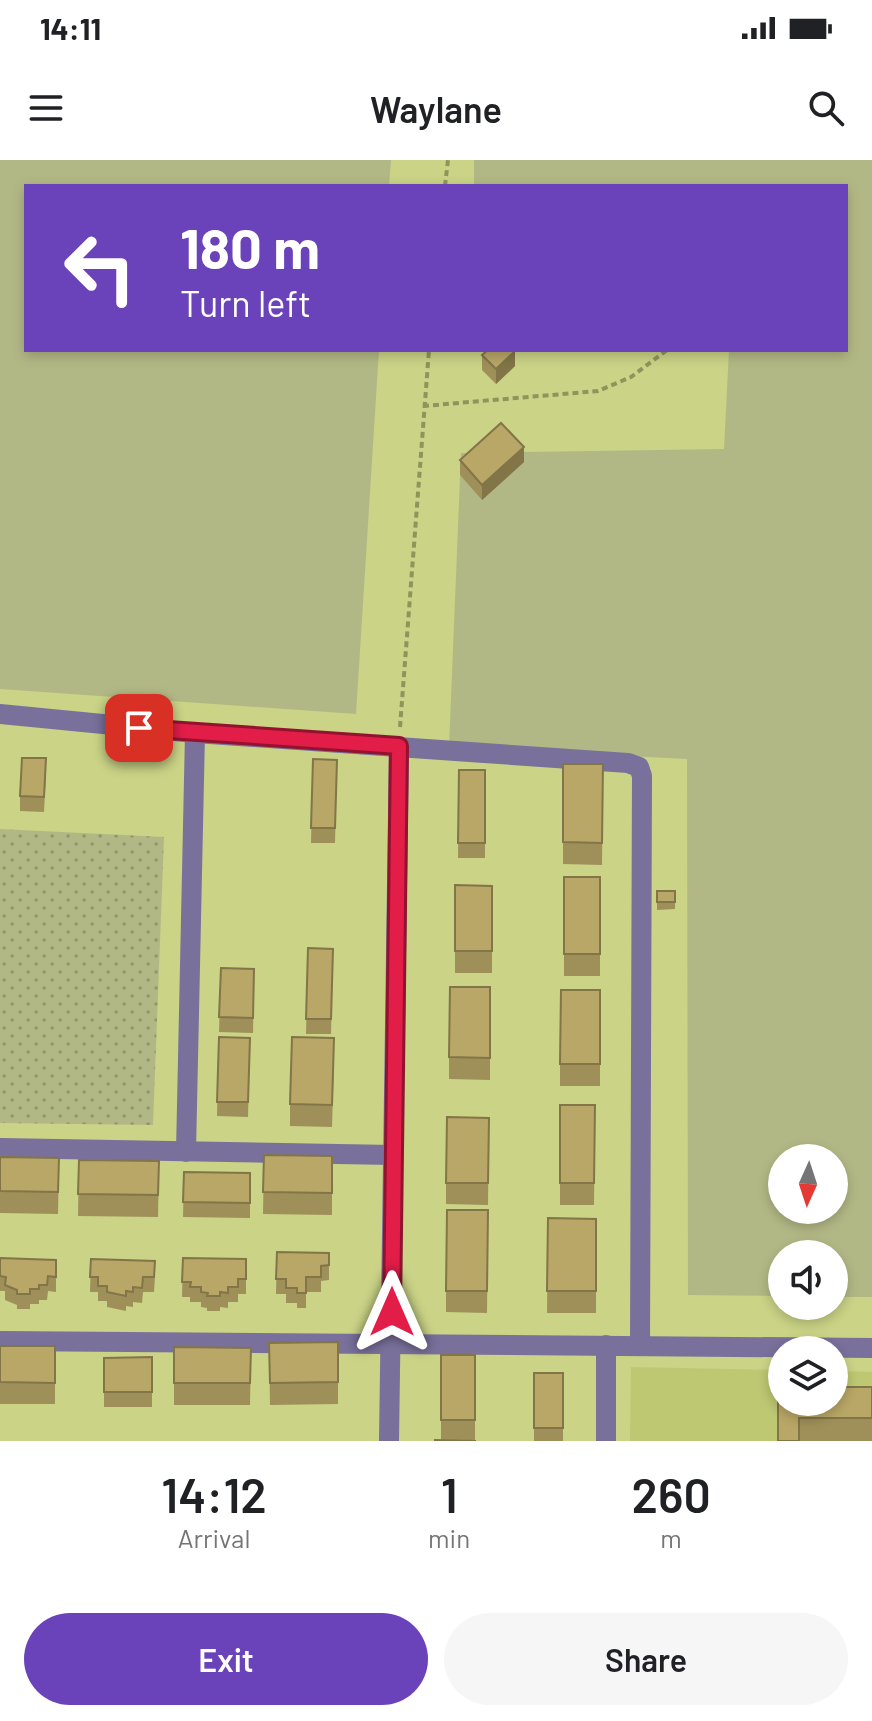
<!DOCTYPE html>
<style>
:root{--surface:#fff;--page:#f6f6f6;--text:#202124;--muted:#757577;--accent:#6a43bb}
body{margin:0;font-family:Barlow,sans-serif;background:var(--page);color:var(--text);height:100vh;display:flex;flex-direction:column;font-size:30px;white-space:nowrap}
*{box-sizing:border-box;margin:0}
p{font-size:26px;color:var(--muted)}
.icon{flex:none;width:44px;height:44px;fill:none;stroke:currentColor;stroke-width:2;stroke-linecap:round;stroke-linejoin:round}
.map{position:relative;height:1281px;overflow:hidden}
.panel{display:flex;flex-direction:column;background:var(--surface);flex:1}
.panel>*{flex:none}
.hud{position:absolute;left:24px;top:24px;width:824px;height:168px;border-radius:0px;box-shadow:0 4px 12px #0003;background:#6a43bb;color:#fff;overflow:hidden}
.needle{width:52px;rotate:183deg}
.fabs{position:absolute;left:768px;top:984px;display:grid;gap:16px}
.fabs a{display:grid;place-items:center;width:80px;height:80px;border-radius:50%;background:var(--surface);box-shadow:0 4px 12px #0003;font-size:40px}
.pin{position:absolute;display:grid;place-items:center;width:68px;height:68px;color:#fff;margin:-34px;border-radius:16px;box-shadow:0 4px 12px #0006}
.me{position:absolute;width:88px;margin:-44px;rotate:0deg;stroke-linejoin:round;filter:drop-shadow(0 0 6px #0008)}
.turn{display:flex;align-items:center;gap:28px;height:168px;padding:0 24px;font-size:36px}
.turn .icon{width:104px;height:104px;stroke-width:2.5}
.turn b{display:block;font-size:56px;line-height:68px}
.eta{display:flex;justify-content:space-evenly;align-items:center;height:136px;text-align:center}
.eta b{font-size:48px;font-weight:600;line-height:56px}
.cta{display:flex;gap:16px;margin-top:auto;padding:16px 24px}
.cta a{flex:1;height:92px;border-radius:48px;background:var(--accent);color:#fff;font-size:32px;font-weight:600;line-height:92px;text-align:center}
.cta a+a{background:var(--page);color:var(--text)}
.status{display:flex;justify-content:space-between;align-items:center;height:56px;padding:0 40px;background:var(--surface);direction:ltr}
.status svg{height:22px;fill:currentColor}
header{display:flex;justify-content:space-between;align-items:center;height:104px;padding:0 24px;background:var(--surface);font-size:36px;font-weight:600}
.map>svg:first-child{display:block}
</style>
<div class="status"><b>14:11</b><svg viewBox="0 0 49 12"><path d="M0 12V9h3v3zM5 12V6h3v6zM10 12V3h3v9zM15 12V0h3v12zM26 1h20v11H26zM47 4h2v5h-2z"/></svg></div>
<header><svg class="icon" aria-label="menu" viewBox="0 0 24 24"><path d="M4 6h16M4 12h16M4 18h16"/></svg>Waylane<svg class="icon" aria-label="search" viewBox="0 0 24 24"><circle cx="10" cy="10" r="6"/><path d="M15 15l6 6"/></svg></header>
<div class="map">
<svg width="872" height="1281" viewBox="0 0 872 1281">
<defs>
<pattern id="park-dots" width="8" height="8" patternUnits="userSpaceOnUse" patternTransform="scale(2)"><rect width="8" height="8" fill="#b2b885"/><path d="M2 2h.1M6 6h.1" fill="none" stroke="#92976c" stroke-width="1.8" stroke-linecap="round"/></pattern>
</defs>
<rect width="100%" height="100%" fill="#cad386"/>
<polygon fill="#bec772" points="631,1207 782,1210 782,1242 834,1242 834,1211 872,1212 872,1281 630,1281"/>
<g fill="#b2b885" fill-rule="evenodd">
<polygon points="0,0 391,0 389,26 26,26 26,190 379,190 356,554 0,529"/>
<path d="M474,0H872V1137H834V1094H782V1136L688,1135L687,599L449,587L461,293L724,289L729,190H846V26H474ZM782,998H834V1050H782Z"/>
</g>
<polygon fill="url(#park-dots)" points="0,669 164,677 153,965 0,963"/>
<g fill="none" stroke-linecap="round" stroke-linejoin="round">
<g stroke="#8e955b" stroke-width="4" stroke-dasharray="6 4" stroke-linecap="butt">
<polyline points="445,26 448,0"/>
<polyline points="423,246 598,231 631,217 667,190"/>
<polyline points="400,567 429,190"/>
</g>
<g stroke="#79709b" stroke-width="20">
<polyline points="0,554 195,573 628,603 639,607 642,616 640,1185"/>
<polyline points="0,988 393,995"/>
<polyline points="186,992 195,573"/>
<polyline points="0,1181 872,1188"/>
<polyline points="389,1281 399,586"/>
<polyline points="606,1281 606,1185"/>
</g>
</g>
<g fill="#9f9059">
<polygon points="482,195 515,206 496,224 482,210"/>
<polygon points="460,300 524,302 482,340 460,315"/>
<polygon points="313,599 337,600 335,683 311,683"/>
<polygon points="563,604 603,604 602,705 563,704"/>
<polygon points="459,610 485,610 485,698 458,698"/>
<polygon points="46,613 44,652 20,651 20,636"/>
<rect x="564" y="717" width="36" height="99"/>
<polygon points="455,725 492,726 492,813 455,813"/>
<polygon points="657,731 675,731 675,749 657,750"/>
<polygon points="308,788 333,789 331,874 306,874"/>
<polygon points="221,808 254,809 253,873 219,872"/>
<polygon points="490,827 490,920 449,919 449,897"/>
<polygon points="600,830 600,926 560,926 560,904"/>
<polygon points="219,877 250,878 248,957 217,956"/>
<polygon points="334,900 332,967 290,966 290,944"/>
<polygon points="560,945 595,945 594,1045 560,1045"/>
<polygon points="489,958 488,1045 446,1044 446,1023"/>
<polygon points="264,995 332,996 332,1055 263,1054"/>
<polygon points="0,997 59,998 58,1054 0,1053"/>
<polygon points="79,1000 159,1001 158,1057 78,1056"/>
<polygon points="184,1012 250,1013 250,1058 183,1057"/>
<polygon points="488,1050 487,1153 446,1152 446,1131"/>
<polygon points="548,1058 596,1059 596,1153 547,1153"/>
<polygon points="277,1092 329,1093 329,1120 321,1121 321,1132 306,1132 306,1148 297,1148 297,1143 286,1143 286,1134 276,1134"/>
<polygon points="0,1098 56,1100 56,1132 48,1131 47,1140 39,1140 39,1144 30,1144 30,1149 17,1149 17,1145 5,1140 5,1131 0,1131"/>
<polygon points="183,1098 246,1099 246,1134 238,1134 238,1142 228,1142 228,1148 220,1147 220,1151 207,1151 207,1148 201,1147 201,1142 190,1142 190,1137 182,1137"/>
<polygon points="91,1099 155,1116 154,1132 143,1132 142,1143 133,1142 133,1147 126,1146 126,1151 107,1147 107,1141 98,1141 98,1132 90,1132"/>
<polygon points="338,1182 338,1244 270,1245 269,1183"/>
<rect x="0" y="1186" width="55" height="58"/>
<polygon points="174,1187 251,1188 250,1245 174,1245"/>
<polygon points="441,1195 475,1195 475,1281 441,1280"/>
<polygon points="152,1197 152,1247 104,1247 104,1198"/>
<rect x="534" y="1213" width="29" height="68"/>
<polygon points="778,1226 872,1227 872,1281 778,1281"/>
</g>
<g fill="#827548">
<polygon points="515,191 515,206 496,224 496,209"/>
<polygon points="524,287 524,302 482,340 482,325"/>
</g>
<g fill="#b9a767" stroke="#827548" stroke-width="2">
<polygon points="488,190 515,190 515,191 496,209 482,195"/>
<polygon points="501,263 524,287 482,325 460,300"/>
<polygon points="22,598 46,598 44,637 20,636"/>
<polygon points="313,599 337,600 335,668 311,668"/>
<polygon points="563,604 603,604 602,683 563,682"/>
<polygon points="459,610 485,610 485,683 458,683"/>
<rect x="564" y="717" width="36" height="77"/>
<polygon points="455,725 492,726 492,791 455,791"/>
<rect x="657" y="731" width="18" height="11"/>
<polygon points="308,788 333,789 331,859 306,859"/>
<polygon points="221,808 254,809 253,858 219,857"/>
<polygon points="450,827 490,827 490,898 449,897"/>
<polygon points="561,830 600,830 600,904 560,904"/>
<polygon points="219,877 250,878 248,942 217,942"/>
<polygon points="292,877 334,878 332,945 290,944"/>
<polygon points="560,945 595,945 594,1023 560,1023"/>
<polygon points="447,957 489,958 488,1023 446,1023"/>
<polygon points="264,995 332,996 332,1033 263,1032"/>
<polygon points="0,997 59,998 58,1032 0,1031"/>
<polygon points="79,1000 159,1001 158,1035 78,1034"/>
<polygon points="184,1012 250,1013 250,1043 183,1042"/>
<polygon points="447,1050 488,1050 487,1131 446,1131"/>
<polygon points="548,1058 596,1059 596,1131 547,1131"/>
<polygon points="277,1092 329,1093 329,1105 321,1106 321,1117 306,1117 306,1133 297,1133 297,1128 286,1128 286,1119 276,1119"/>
<polygon points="0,1098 56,1100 56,1117 48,1116 47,1125 39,1125 39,1129 30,1129 30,1134 17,1134 17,1130 5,1125 6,1117 0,1116"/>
<polygon points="183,1098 246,1099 246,1119 238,1119 238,1127 228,1127 228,1133 220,1132 220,1136 207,1136 208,1133 201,1132 201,1127 190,1127 191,1122 182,1122"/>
<polygon points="91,1099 155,1101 154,1117 143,1117 142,1128 133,1127 133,1132 126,1131 126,1136 107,1132 107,1126 98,1126 98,1117 90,1117"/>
<polygon points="338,1182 338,1222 270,1223 269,1183"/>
<polygon points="0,1186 55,1186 55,1223 0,1222"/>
<polygon points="174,1187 251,1188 250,1223 174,1223"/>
<rect x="441" y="1195" width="34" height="65"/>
<polygon points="152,1197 152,1232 104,1232 104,1198"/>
<rect x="534" y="1213" width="29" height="55"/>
<polygon points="778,1226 782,1226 782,1242 834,1242 834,1227 872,1227 872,1258 799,1258 799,1281 778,1281"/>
<polygon points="435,1280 476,1281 435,1281"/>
</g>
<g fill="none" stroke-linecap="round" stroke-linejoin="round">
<g stroke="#92132f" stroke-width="20">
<polyline id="route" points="139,568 399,586 392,1152"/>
</g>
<use href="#route" stroke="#e11d48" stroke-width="14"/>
</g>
</svg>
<div class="fabs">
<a><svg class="needle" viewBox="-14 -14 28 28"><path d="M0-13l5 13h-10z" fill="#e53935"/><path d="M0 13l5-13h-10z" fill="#757577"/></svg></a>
<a><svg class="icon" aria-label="sound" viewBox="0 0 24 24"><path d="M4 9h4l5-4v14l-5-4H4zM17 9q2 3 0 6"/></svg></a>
<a><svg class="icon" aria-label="layers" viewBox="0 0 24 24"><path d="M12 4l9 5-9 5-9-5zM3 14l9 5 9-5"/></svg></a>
</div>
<div class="pin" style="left:139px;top:568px;background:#d93025"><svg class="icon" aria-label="arrive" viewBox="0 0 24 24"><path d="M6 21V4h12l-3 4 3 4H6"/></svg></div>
<svg class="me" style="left:392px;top:1152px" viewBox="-20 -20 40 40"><path d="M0-17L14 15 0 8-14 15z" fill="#e11d48" stroke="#fff" stroke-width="4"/></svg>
<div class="hud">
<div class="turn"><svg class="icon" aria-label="left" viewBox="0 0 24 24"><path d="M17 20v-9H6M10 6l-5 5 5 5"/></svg><div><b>180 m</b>Turn left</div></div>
</div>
</div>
<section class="panel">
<div class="eta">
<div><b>14:12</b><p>Arrival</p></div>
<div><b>1</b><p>min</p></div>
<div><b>260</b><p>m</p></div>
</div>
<div class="cta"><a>Exit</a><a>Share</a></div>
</section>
